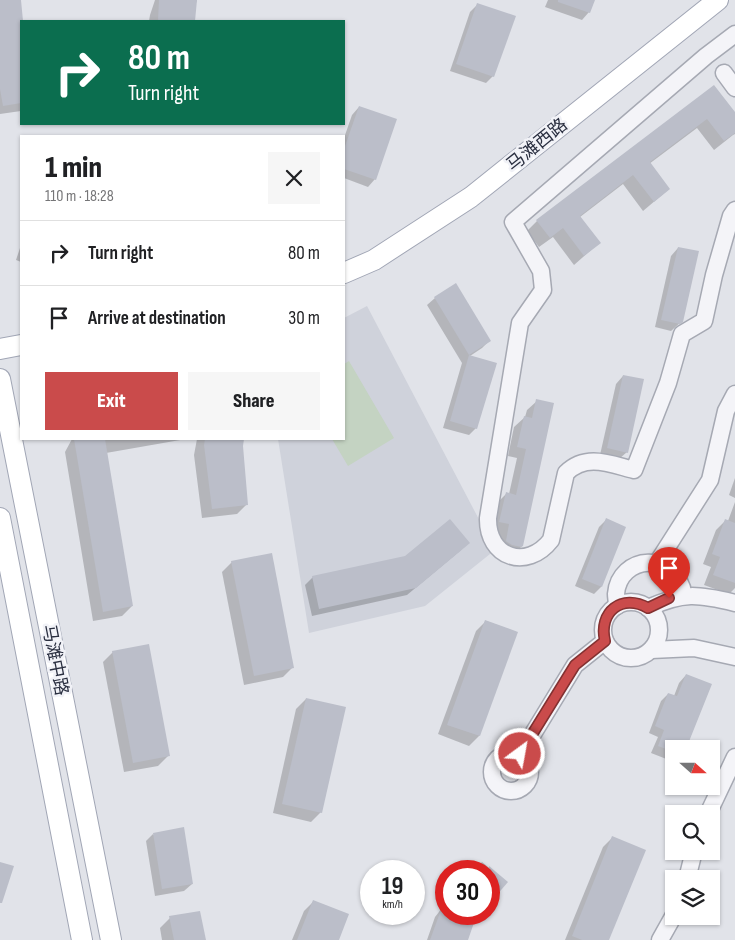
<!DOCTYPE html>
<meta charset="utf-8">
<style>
:root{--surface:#fff;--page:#f6f6f6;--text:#202124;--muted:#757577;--line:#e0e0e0;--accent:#ca4b4b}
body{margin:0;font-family:"Sofia Sans Condensed","Noto Sans SC",sans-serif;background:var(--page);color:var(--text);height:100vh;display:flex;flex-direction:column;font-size:19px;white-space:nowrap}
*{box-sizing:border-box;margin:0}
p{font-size:16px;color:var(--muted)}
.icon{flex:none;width:28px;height:28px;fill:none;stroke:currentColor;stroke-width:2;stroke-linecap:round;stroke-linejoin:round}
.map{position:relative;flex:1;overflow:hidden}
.side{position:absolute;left:20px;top:135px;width:325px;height:305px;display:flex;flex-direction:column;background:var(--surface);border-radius:0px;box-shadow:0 1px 4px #0004}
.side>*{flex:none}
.guide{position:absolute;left:20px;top:20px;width:325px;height:105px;border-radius:0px;box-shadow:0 1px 4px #0004;background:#0b6e4f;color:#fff;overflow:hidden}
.needle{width:32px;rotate:111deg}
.tools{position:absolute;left:665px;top:740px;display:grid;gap:10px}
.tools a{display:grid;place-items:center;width:55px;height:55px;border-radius:0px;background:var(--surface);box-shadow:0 1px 4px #0004;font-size:25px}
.speed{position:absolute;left:360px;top:860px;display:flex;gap:10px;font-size:25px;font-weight:700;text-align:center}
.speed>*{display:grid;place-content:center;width:65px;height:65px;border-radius:50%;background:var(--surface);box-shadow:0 1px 4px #0004;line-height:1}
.speed small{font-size:12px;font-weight:400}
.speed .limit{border:8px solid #d22;background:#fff;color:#111}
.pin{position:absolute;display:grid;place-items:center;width:42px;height:42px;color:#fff;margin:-51px -21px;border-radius:50% 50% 50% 0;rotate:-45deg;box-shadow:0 0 5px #0007}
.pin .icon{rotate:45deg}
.me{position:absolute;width:55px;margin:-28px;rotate:32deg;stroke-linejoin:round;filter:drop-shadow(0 0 4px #0008)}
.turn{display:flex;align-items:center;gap:18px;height:105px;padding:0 25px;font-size:22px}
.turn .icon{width:65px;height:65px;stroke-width:2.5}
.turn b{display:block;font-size:35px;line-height:42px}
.round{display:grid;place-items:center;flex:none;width:52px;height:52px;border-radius:0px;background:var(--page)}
.headline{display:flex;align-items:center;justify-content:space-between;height:85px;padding:0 25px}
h1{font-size:30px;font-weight:800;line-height:38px}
.action{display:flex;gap:10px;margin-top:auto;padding:10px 25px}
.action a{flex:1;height:58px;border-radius:0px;background:var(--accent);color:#fff;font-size:20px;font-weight:800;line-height:58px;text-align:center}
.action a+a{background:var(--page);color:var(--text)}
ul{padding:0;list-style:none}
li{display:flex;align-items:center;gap:15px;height:65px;padding:0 25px;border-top:1px solid var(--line)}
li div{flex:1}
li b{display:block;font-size:19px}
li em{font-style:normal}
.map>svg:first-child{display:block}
</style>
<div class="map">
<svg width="735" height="940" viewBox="0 0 735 940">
<rect width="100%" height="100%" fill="#e1e3e9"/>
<polygon fill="#cfd2db" points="367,306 495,550 425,606 309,633 278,439 344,439 344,318"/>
<polygon fill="#c4d3c2" points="349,361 394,438 348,466 332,439 344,439 344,364"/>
<g fill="#0003">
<polygon points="0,0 20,0 22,21 21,111 0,114"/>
<polygon points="155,0 197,0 195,6 194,21 149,21 150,15"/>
<polygon points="548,0 593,0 589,12 582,20 545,7"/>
<polygon points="478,4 493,76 486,83 450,71 470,12"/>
<polygon points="714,87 735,115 735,134 733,135 714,150 697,128 649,164 669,189 643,211 623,184 580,217 599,243 574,265 553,237 539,247 527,231 537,221"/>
<polygon points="359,107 375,179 368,187 344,178 344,138 352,115"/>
<polygon points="21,245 21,262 16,260"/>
<polygon points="678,248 682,321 671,331 655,327 671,256"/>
<polygon points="435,298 489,341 482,348 470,356 476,428 469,435 443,428 462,363 427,305"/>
<polygon points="623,376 627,452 619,459 600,455 616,384"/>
<polygon points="537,401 522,546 512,556 496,551 500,534 490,531 496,504 506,494 509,494 517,458 508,456 514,427 525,417 527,410"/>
<polygon points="72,439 186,439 106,453 132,606 122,616 93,621 65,452"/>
<polygon points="197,439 243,439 241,446 247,504 237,514 202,518 194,455"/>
<polygon points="735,478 735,498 729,495"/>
<polygon points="735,502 735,588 729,594 704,585 711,567 703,564 716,530 726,520 728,521"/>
<polygon points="606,520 601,587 594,594 575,586 599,527"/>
<polygon points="461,550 407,595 312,616 305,585 313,577"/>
<polygon points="232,562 293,667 283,677 244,685 222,572"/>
<polygon points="486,621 516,632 479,736 469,746 438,734 476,631"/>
<polygon points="113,652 168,756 158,766 124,772 103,662"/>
<polygon points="686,675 674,749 674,762 651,753 658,737 649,733 661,701 668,694 674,696 679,683"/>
<polygon points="306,699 321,812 311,822 273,813 296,709"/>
<polygon points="153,834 192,884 184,891 155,896 146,841"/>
<polygon points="612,838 608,940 565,940 603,847"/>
<polygon points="482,862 506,882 489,902 489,871 473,871"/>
<polygon points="314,901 338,940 292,940 304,911"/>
<polygon points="446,903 446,914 479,914 473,921 466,940 427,940 435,917"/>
<polygon points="170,918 204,940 162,940 160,928"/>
</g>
<g fill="#bbbec9">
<polygon points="0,0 21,0 23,21 21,21 21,103 3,106 0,89"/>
<polygon points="159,0 197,0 195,21 158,21"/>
<polygon points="558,0 595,0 590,13 558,2"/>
<polygon points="477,3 516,16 494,77 456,64"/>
<polygon points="714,85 735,112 735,133 724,141 707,119 650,162 670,189 654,202 633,175 580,216 601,243 584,256 563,228 550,238 536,220"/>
<polygon points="359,106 397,119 376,180 344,169 344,149"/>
<polygon points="678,247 699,251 683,322 680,324 661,320"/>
<polygon points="456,283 491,341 469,355 434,297"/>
<polygon points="469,355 497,363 477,429 450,421"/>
<polygon points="623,375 644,379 628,453 607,448"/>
<polygon points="536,399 554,403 523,546 521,547 512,545 506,541 509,524 499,522 506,492 516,495 526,449 517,447 524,416 532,418"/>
<polygon points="74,439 105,439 133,606 103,612"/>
<polygon points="205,439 244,439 243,446 248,505 212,509 204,445"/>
<polygon points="606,518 626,527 602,587 582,579"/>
<polygon points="450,519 470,543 416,588 319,609 312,576 405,556"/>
<polygon points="725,519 735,523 735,583 713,575 720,557 712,554"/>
<polygon points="272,553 294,668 254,676 231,561"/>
<polygon points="485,620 518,632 480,736 447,725"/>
<polygon points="149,644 170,756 133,763 112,651"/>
<polygon points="686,674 712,684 686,749 674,749 674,752 658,746 664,730 655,726 668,693 677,696"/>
<polygon points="306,698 346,707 322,813 282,804"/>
<polygon points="184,827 193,884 162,889 153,833"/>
<polygon points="612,836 646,850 609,940 582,940 572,936"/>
<polygon points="0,862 14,866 2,903 0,903"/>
<polygon points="489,866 508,882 489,904"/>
<polygon points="313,900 349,914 339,940 297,940"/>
<polygon points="441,910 446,911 446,914 477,914 468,940 430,940"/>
<polygon points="200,911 206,940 174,940 169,916"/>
</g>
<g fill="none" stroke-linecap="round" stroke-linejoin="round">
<g stroke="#a6a9b3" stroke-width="19">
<g id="minor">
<path d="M735,34L706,56L513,222L541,271L543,290L520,323L488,518C487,558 527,571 551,540L566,473C586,453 610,464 634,470L668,383L682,334L704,321L714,275L731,216L735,210"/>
<polyline points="724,73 735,88"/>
<polyline points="657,563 710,480 726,411 735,394"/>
<circle cx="631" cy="630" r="28"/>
<path d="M617,606C617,602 616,597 616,594C619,555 676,549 684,596"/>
<path d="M648,608C683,592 698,594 735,603"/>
<polyline points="651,650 694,648 735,657"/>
<circle cx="511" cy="772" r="19"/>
<polyline points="520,755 575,665 605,641"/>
<polyline points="708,814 735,757"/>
<polyline points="687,879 694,851"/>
<polyline points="660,940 674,915"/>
</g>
</g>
<g stroke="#a1a6b5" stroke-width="22">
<g id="major">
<polyline points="344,273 374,260 471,197 718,0"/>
<polyline points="0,349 21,345"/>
<polyline points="0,379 111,940"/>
<polyline points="0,518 82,940"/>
</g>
</g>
<use href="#minor" stroke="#f4f4f8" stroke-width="16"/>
<use href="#major" stroke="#fff" stroke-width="20"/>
</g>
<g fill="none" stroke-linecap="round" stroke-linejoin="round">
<g stroke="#833131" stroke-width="12">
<path id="route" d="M520,754L575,665L605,641C598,612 622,593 648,608L669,598"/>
</g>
<use href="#route" stroke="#ca4b4b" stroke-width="9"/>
</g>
<g text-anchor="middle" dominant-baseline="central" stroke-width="5" stroke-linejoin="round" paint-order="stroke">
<g font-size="18" fill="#2a2f40" stroke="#f1f2f7">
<text transform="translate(537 145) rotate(-39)">马滩西路</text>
<text transform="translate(55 660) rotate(79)">马滩中路</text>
</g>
</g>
</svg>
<div class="tools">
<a><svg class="needle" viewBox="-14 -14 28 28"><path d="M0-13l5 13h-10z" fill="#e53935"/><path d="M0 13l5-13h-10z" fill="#757577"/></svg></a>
<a><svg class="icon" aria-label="search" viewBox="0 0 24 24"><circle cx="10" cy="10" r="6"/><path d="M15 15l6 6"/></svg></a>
<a><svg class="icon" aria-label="layers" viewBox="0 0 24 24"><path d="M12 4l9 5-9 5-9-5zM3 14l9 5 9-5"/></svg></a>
</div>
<div class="speed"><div>19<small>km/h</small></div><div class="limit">30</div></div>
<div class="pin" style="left:669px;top:598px;background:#d93025"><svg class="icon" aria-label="arrive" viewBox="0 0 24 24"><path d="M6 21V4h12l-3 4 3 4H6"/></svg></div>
<svg class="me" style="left:520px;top:754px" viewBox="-20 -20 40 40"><circle r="17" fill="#ca4b4b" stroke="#fff" stroke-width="3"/><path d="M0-11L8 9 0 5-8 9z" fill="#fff"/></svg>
<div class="guide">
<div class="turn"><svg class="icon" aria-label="right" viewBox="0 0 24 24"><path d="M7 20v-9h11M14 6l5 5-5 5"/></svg><div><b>80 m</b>Turn right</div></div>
</div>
<section class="side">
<div class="headline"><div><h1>1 min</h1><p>110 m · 18:28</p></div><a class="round"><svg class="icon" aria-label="close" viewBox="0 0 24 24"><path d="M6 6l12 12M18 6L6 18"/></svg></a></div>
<ul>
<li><svg class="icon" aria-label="right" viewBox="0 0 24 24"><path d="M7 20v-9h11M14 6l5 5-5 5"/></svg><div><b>Turn right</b></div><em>80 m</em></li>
<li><svg class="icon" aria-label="arrive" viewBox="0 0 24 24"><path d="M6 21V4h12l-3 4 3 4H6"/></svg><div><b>Arrive at destination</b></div><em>30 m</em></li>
</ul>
<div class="action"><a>Exit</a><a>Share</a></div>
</section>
</div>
